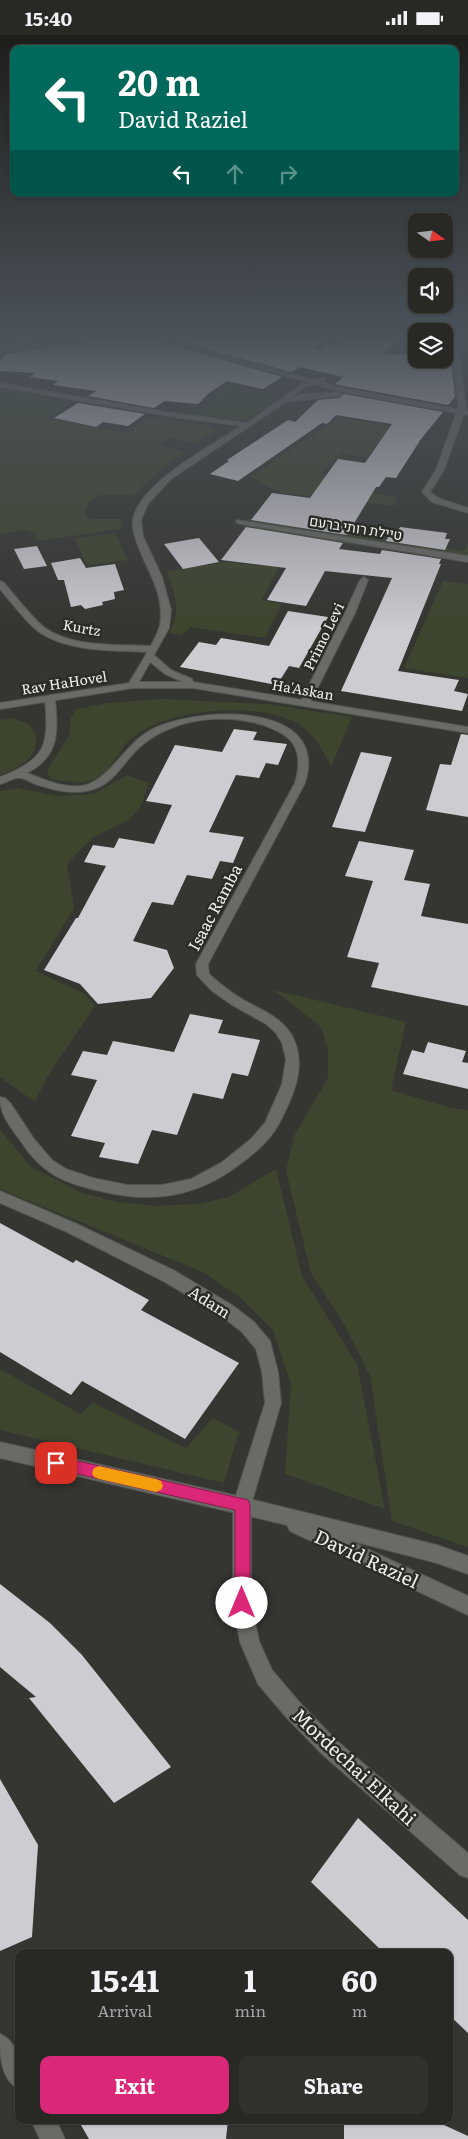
<!DOCTYPE html>
<meta charset="utf-8">
<style>
:root{--surface:#282825;--page:#30302d;--text:#f1f3f6;--muted:#a5a6a7;--line:#444442;--accent:#db2777}
body{margin:0;font-family:Literata,Heebo,serif;background:var(--page);color:var(--text);height:100vh;display:flex;flex-direction:column;font-size:19px;white-space:nowrap}
*{box-sizing:border-box;margin:0}
p{font-size:16px;color:var(--muted)}
.icon{flex:none;width:28px;height:28px;fill:none;stroke:currentColor;stroke-width:2;stroke-linecap:round;stroke-linejoin:round}
.map{position:relative;flex:1;overflow:hidden}
.details{position:absolute;left:15px;top:1914px;width:438px;height:175px;display:flex;flex-direction:column;background:var(--surface);border-radius:10px;box-shadow:0 1px 4px #0004,0 0 0 1px var(--line)}
.details>*{flex:none}
.guide{position:absolute;left:10px;top:10px;width:449px;height:152px;border-radius:10px;box-shadow:0 1px 4px #0004,0 0 0 1px var(--line);background:#00695c;color:#fff;overflow:hidden}
.needle{width:32px;rotate:104deg}
.controls{position:absolute;left:408px;top:178px;display:grid;gap:10px}
.controls a{display:grid;place-items:center;width:45px;height:45px;border-radius:10px;background:var(--surface);box-shadow:0 1px 4px #0004,0 0 0 1px var(--line);font-size:25px}
.pin{position:absolute;display:grid;place-items:center;width:42px;height:42px;color:#fff;margin:-21px;border-radius:10px;box-shadow:0 2px 8px #0006}
.me{position:absolute;width:55px;margin:-28px;rotate:0deg;stroke-linejoin:round;filter:drop-shadow(0 0 4px #0008)}
.turn{display:flex;align-items:center;gap:18px;height:105px;padding:0 25px;font-size:22px}
.turn .icon{width:65px;height:65px;stroke-width:2.5}
.turn b{display:block;font-size:35px;line-height:42px}
.lanes{display:flex;align-items:center;height:48px;padding:0 25px;background:#0003;justify-content:center;gap:25px;direction:ltr}
.lanes .off{opacity:.35}
.eta{display:flex;justify-content:space-evenly;align-items:center;height:85px;text-align:center}
.eta b{font-size:30px;font-weight:700;line-height:35px}
.cta{display:flex;gap:10px;margin-top:auto;padding:10px 25px}
.cta a{flex:1;height:58px;border-radius:10px;background:var(--accent);color:#fff;font-size:20px;font-weight:700;line-height:58px;text-align:center}
.cta a+a{background:var(--page);color:var(--text)}
.status{display:flex;justify-content:space-between;align-items:center;height:35px;padding:0 25px;background:var(--surface);direction:ltr}
.status svg{height:14px;fill:currentColor}
.map>svg:first-child{display:block}
</style>
<div class="status"><b>15:40</b><svg viewBox="0 0 49 12"><path d="M0 12V9h3v3zM5 12V6h3v6zM10 12V3h3v9zM15 12V0h3v12zM26 1h20v11H26zM47 4h2v5h-2z"/></svg></div>
<div class="map">
<svg width="468" height="2104" viewBox="0 0 468 2104">
<rect width="100%" height="100%" fill="#353631"/>
<g fill="#3e452e">
<polygon points="226,351 277,363 246,385 196,380"/>
<polygon points="0,354 71,368 47,384 127,398 150,382 197,388 215,393 211,399 196,409 170,403 159,410 185,417 159,436 133,460 100,460 90,466 85,478 89,484 122,484 121,494 38,506 34,498 23,495 0,499"/>
<polygon points="340,382 392,392 366,422 342,418 320,439 331,442 326,452 398,462 394,471 281,458 250,442"/>
<polygon points="248,483 464,516 468,508 468,527 243,493"/>
<polygon points="115,498 128,525 87,530 75,503"/>
<path d="M227,527L261,531L273,528L278,534L262,565L282,569L265,603L191,592L181,600L169,598C183,575 174,559 167,536Z"/>
<polygon points="443,546 468,549 468,643 404,633"/>
<path d="M161,664L267,669L352,682L331,732C324,717 315,700 300,690C259,665 168,673 132,703C117,715 113,737 95,744C81,750 64,746 50,744L47,735L69,701L71,682L77,674L108,668Z"/>
<path d="M13,683C18,685 24,687 28,689C33,693 35,697 36,703C38,724 16,734 0,740V685Z"/>
<polygon points="127,740 149,748 140,773 129,785 93,802 67,829 74,873 36,936 85,959 95,971 47,1042 35,1067 0,1042 0,756 17,753 59,761 94,759"/>
<polygon points="274,955 406,987 391,1055 451,1073 468,1075 468,1512 392,1486 370,1341 344,1289 311,1238 286,1136 294,1101 328,1043 328,1015 321,992"/>
<polygon points="0,1094 31,1132 82,1158 118,1167 156,1171 197,1169 229,1162 276,1134 302,1241 357,1329 385,1474 285,1439 291,1349 273,1295 242,1264 205,1238 0,1154"/>
<polygon points="0,1334 80,1379 93,1368 186,1413 213,1383 239,1397 224,1448 0,1395"/>
</g>
<g fill="#cecbd1">
<polygon points="22,301 49,301 53,304 14,310"/>
<polygon points="106,301 141,301 282,342 263,354 227,346 209,358 198,369 165,366 154,373 88,361 96,356 53,350 58,346 30,342 35,338 0,336 0,326 6,319 61,311 63,313"/>
<polygon points="160,301 339,301 313,312 320,316 353,301 406,301 381,319 416,320 416,324 451,324 455,362 448,370 338,350 335,349 343,342 300,332 291,337"/>
<polygon points="344,359 443,377 421,404 396,443 386,442 379,452 376,452 347,500 251,485 272,458 310,463 338,424 365,428 392,389 336,380 327,389 322,388 238,446 210,439 229,426 227,425 288,385 295,387 318,365 339,363"/>
<polygon points="78,368 145,379 128,391 103,387 96,392 54,383"/>
<polygon points="246,492 343,508 339,514 380,519 382,515 441,524 439,529 441,529 398,636 459,645 454,656 468,659 462,676 341,656 392,543 325,536 306,571 267,565 286,533 221,525"/>
<polygon points="400,492 447,498 445,504 450,504 445,515 386,506 392,495 398,496"/>
<polygon points="199,503 219,527 183,534 164,509"/>
<polygon points="37,511 47,531 24,534 14,514"/>
<polygon points="80,523 86,533 115,529 124,555 114,557 115,564 102,567 103,570 85,574 81,570 71,572 64,545 58,545 51,528"/>
<polygon points="288,576 328,582 299,633 289,631 277,650 180,632 199,607 216,610 221,603 269,611"/>
<polygon points="234,694 257,697 253,705 287,709 278,730 266,728 259,743 236,740 209,797 244,802 233,828 220,826 212,844 187,840 173,870 152,867 133,906 167,915 174,933 151,963 98,969 80,949 44,935 76,883 78,883 106,831 84,827 93,810 114,813 119,803 154,809 172,770 146,766 175,710 222,717"/>
<polygon points="461,699 468,700 468,782 426,775 440,729 451,730"/>
<polygon points="361,717 392,722 365,797 332,792"/>
<polygon points="359,806 414,815 404,845 430,849 421,881 468,889 468,971 371,952 379,928 347,922 373,846 345,841"/>
<polygon points="190,979 223,985 218,998 260,1005 248,1041 232,1038 223,1064 193,1058 177,1100 152,1095 138,1129 99,1122 105,1108 71,1101 97,1045 71,1040 83,1016 107,1020 113,1006 174,1017"/>
<polygon points="428,1007 466,1016 462,1027 468,1028 468,1054 403,1039 412,1015 424,1018"/>
<polygon points="0,1188 73,1228 76,1225 149,1265 141,1275 239,1328 185,1404 82,1346 71,1360 0,1317"/>
<polygon points="0,1549 50,1588 82,1620 171,1732 114,1768 29,1663 36,1662 0,1632"/>
<polygon points="0,1744 38,1810 32,1902 0,1916"/>
<polygon points="358,1783 468,1885 468,1998 449,1980 449,1918 384,1918 311,1847"/>
<polygon points="78,2085 228,2085 226,2104 89,2104"/>
<polygon points="344,2085 433,2085 468,2101 468,2104 344,2104"/>
</g>
<g fill="none" stroke-linecap="round" stroke-linejoin="round">
<g stroke="#535550" stroke-width="2">
<g id="pedestrian">
<polygon points="343,301 351,301 320,314 315,313"/>
<polygon points="237,485 468,521 468,527 240,489 236,487"/>
</g>
</g>
<g stroke="#535550" stroke-width="2">
<g id="minor">
<polygon points="85,301 98,301 42,313 0,318 0,314"/>
<polygon points="451,301 457,301 466,373 444,435 430,457 438,463 468,473 468,478 432,467 422,457 436,435 458,373"/>
<polygon points="364,542 368,545 355,578 309,670 301,670 300,668 345,578 360,545"/>
<path d="M0,546L3,547C15,560 32,583 45,593C74,613 117,609 151,611L156,614L151,617C115,615 70,618 39,597C26,587 11,567 0,554Z"/>
<path d="M50,661L55,664C58,696 60,721 27,738C45,745 67,755 86,750C112,742 126,707 153,694C198,671 331,666 305,748L208,929L209,939C219,948 230,957 242,964C259,974 280,981 291,999C304,1021 299,1046 289,1068C284,1078 280,1089 273,1098C265,1110 252,1120 240,1129C197,1162 152,1169 100,1156C63,1148 41,1138 20,1105C10,1091 0,1080 0,1062L5,1063L11,1069L34,1104L52,1125L66,1134L93,1143L127,1150H162L191,1144L221,1128L251,1104L265,1088L282,1049L286,1024L282,1008L276,998L266,989L232,970L212,956L197,940L196,929L295,748C300,731 301,711 284,700C245,675 177,679 141,711C124,725 115,749 91,755C72,760 54,755 35,749C31,747 23,742 18,743C12,743 6,748 0,749V742C46,724 49,711 45,664Z"/>
<polygon points="0,1156 77,1189 175,1236 232,1270 254,1287 270,1306 278,1337 281,1368 251,1470 251,1568 259,1606 272,1635 301,1669 336,1705 468,1818 468,1843 460,1840 322,1719 287,1683 258,1649 240,1607 233,1568 233,1470 265,1368 262,1337 256,1314 242,1297 220,1280 163,1246 67,1197 0,1168"/>
<path d="M0,1999C22,2009 19,2033 19,2054C0,2044 0,2020 0,1999Z"/>
<polygon points="31,2085 56,2085 65,2104 40,2104"/>
</g>
</g>
<g stroke="#535550" stroke-width="2">
<g id="tertiary">
<path d="M143,301H153L201,313L313,345L325,343V345L321,347L338,352L468,376V380L337,356L314,349L305,352L292,362L305,359L339,357L342,359L339,361L286,367L171,444L148,469L141,485L143,501L162,542L171,575L169,593L154,620L171,635L192,644L193,647L468,692V698L193,653H133L0,674V668L129,648C137,634 157,604 160,590C164,565 154,547 144,525C139,513 131,497 133,484C140,448 211,411 241,391L167,381L0,352V348L167,377L247,388L301,350L307,347ZM150,627L165,639L183,647H139Z"/>
<polygon points="0,1407 242,1462 437,1510 468,1521 468,1539 437,1528 348,1505 468,1561 468,1580 290,1496 287,1490 0,1423"/>
</g>
</g>
<use href="#pedestrian" fill="#696b66" fill-rule="evenodd"/>
<use href="#minor" fill="#696b66" fill-rule="evenodd"/>
<use href="#tertiary" fill="#696b66" fill-rule="evenodd"/>
</g>
<linearGradient id="sky" x2="0" y2="1"><stop stop-color="#1d1e1b"/><stop offset="0.51" stop-color="#4b525a"/><stop offset="1" stop-color="#4b525a" stop-opacity="0"/></linearGradient>
<rect width="468" height="595" fill="url(#sky)"/>
<polygon fill="#db2777" stroke="#8e194d" points="56,1421 248,1465 250,1470 250,1568 248,1573 242,1575 237,1573 235,1568 235,1475 56,1434 51,1433 49,1428 51,1423"/>
<polygon fill="#f59e0b" points="99,1431 156,1444 161,1446 163,1451 161,1455 156,1457 99,1444 94,1442 92,1438 94,1433"/>
<g text-anchor="middle" dominant-baseline="central" stroke-width="5" stroke-linejoin="round" paint-order="stroke">
<g font-size="14" fill="#eff0ed" stroke="#2b2c27">
<text transform="translate(356 492) rotate(9)">טיילת רותי ברעם</text>
<text transform="translate(82 592) rotate(10)">Kurtz</text>
<text transform="translate(323 601) rotate(-64)">Primo Levi</text>
<text transform="translate(64 647) rotate(-9)">Rav HaHovel</text>
<text transform="translate(303 654) rotate(10)">Ha'Askan</text>
</g>
<g font-size="16" fill="#eff0ed" stroke="#2b2c27">
<text transform="translate(214 872) rotate(-62)">Isaac Ramba</text>
<text transform="translate(210 1266) rotate(32)">Adam</text>
</g>
<g font-size="19" fill="#eff0ed" stroke="#2b2c27">
<text transform="translate(367 1523) rotate(25)">David Raziel</text>
<text transform="translate(355 1731) rotate(43)">Mordechai Elkahi</text>
</g>
</g>
</svg>
<div class="controls">
<a><svg class="needle" viewBox="-14 -14 28 28"><path d="M0-13l5 13h-10z" fill="#e53935"/><path d="M0 13l5-13h-10z" fill="#a5a6a7"/></svg></a>
<a><svg class="icon" aria-label="sound" viewBox="0 0 24 24"><path d="M4 9h4l5-4v14l-5-4H4zM17 9q2 3 0 6"/></svg></a>
<a><svg class="icon" aria-label="layers" viewBox="0 0 24 24"><path d="M12 4l9 5-9 5-9-5zM3 14l9 5 9-5"/></svg></a>
</div>
<div class="pin" style="left:56px;top:1428px;background:#d93025"><svg class="icon" aria-label="arrive" viewBox="0 0 24 24"><path d="M6 21V4h12l-3 4 3 4H6"/></svg></div>
<svg class="me" style="left:242px;top:1568px" viewBox="-20 -20 40 40"><circle r="19" fill="#fff"/><path d="M0-13L10 11 0 6-10 11z" fill="#db2777"/></svg>
<div class="guide">
<div class="turn"><svg class="icon" aria-label="left" viewBox="0 0 24 24"><path d="M17 20v-9H6M10 6l-5 5 5 5"/></svg><div><b>20 m</b>David Raziel</div></div>
<div class="lanes"><svg class="icon" aria-label="left" viewBox="0 0 24 24"><path d="M17 20v-9H6M10 6l-5 5 5 5"/></svg><svg class="icon off" aria-label="ahead" viewBox="0 0 24 24"><path d="M12 20V5M6 11l6-6 6 6"/></svg><svg class="icon off" aria-label="right" viewBox="0 0 24 24"><path d="M7 20v-9h11M14 6l5 5-5 5"/></svg></div>
</div>
<section class="details">
<div class="eta">
<div><b>15:41</b><p>Arrival</p></div>
<div><b>1</b><p>min</p></div>
<div><b>60</b><p>m</p></div>
</div>
<div class="cta"><a>Exit</a><a>Share</a></div>
</section>
</div>
